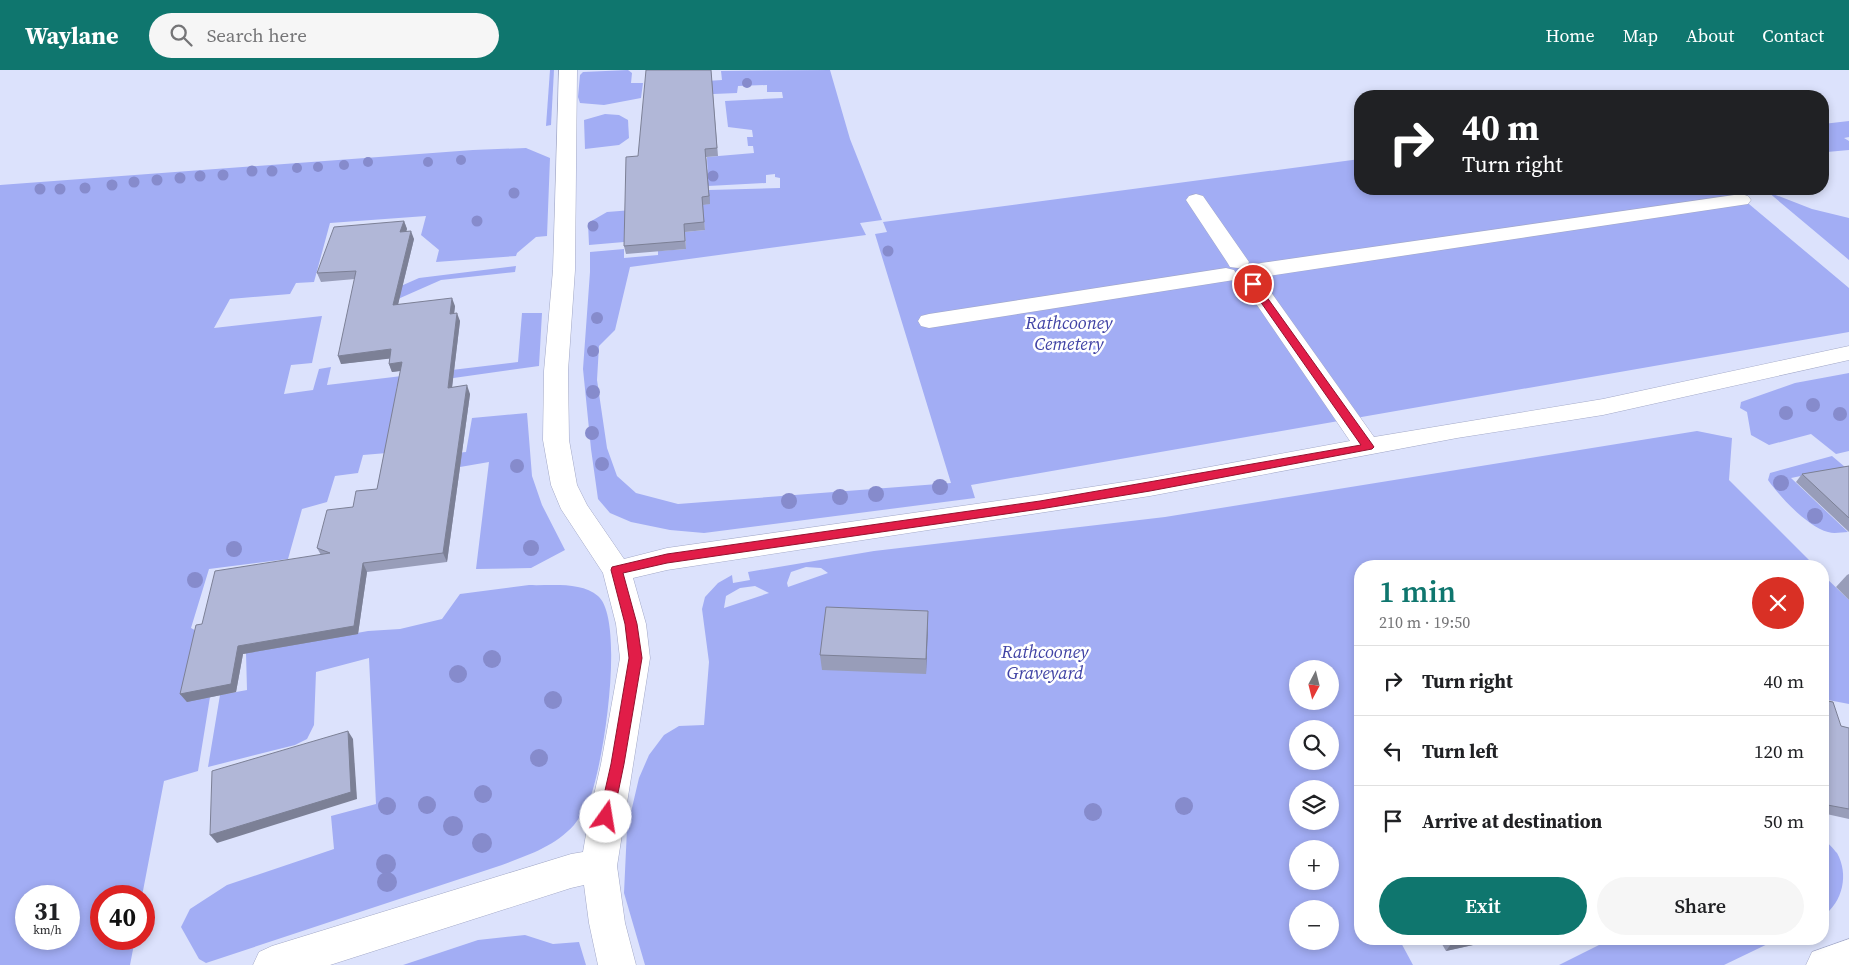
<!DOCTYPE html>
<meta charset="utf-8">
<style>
:root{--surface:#fff;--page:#f6f6f6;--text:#202124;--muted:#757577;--line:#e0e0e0;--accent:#0f766e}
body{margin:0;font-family:"Source Serif 4",serif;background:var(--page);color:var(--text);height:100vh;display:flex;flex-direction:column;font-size:19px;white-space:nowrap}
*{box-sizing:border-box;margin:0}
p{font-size:16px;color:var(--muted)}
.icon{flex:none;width:28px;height:28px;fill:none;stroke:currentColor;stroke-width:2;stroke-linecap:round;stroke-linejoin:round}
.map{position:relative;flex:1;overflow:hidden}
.details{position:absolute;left:1354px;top:490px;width:475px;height:385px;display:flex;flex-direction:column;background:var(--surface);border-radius:20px;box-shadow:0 2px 8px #0003}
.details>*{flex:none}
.hud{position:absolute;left:1354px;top:20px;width:475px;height:105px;border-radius:20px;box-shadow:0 2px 8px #0003;background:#202124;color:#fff;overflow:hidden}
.needle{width:32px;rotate:187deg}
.controls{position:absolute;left:1289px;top:590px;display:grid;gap:10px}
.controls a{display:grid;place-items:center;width:50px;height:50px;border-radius:50%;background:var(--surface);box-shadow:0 2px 8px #0003;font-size:25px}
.speed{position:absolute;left:15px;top:815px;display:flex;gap:10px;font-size:25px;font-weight:700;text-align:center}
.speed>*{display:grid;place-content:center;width:65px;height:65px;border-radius:50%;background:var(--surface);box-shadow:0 2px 8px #0003;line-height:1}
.speed small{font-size:12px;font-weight:400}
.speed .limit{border:8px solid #d22;background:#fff;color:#111}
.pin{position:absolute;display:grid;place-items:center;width:42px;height:42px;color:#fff;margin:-21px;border:2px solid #fff;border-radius:50%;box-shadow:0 1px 5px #0007}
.me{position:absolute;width:55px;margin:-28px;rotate:13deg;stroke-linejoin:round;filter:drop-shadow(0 0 4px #0008)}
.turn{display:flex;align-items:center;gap:18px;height:105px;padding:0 25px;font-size:22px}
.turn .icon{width:65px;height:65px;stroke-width:2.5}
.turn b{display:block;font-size:35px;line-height:42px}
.round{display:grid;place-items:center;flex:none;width:52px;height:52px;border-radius:26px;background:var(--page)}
.head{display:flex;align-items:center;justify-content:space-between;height:85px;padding:0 25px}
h1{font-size:30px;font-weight:600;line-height:38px;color:var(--accent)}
.button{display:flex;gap:10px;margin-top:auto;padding:10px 25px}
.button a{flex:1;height:58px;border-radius:30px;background:var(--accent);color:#fff;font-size:20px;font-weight:600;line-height:58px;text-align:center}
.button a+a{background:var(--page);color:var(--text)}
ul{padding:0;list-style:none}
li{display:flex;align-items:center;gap:15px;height:70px;padding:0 25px;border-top:1px solid var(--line)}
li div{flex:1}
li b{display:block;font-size:19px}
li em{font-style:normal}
header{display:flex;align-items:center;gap:30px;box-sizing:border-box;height:70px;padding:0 25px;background:var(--accent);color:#fff}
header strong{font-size:24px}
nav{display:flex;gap:28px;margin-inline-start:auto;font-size:18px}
.search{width:350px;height:45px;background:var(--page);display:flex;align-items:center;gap:12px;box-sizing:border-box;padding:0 18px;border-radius:28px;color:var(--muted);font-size:19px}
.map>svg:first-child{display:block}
</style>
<header>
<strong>Waylane</strong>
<div class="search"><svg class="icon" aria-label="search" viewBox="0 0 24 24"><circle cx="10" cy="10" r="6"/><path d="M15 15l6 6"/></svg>Search here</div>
<nav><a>Home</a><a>Map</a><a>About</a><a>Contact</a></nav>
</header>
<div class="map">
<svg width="1849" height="895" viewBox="0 0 1849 895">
<rect width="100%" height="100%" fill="#dce2fc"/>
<g fill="#a2adf4" fill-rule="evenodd">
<polygon points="550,0 554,0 551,55 546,56"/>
<polygon points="628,0 632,3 631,13 643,13 641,28 604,35 580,33 578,27 580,5 583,2"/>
<polygon points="830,0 850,69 882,150 860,153 866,165 630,197 615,260 599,276 597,310 607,378 617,406 636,423 678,434 951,413 875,164 887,162 883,152 1360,89 1360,119 1731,119 1849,218 1849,262 971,415 975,428 704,463 670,460 631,452 610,443 598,429 591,379 583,299 590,202 590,182 624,179 624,188 658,185 658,181 686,179 685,162 705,160 704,152 624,159 624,172 589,175 588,153 607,142 709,134 709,120 780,118 780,108 775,107 775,104 766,105 766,113 708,116 707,87 754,83 753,76 748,76 747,67 753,67 752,60 728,57 725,31 783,28 782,22 767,22 767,15 738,16 737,23 690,25 691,12 722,10 721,1"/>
<polygon points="605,44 619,45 628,50 629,68 619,75 585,79 584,50"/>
<polygon points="1849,51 1849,67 1844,68 1849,71 1849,80 1827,82 1823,79 1823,54"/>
<path d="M526,78L550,88L547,166L536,167L517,183L516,186L436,192L439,180L421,165L426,146L330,153L314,212L296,213L290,224L230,229L214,258L322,246L312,293L291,295L284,324L313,320L319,299L331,297L327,315L518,292L522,243H542L539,296L397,316L387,383L363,385L358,403L335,406L327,432L302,439L288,489L209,499L191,558L202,564L197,629L210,627L198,701L164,711L142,826H101V869H135L130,895H0V115L473,80ZM26,826H69V869H26Z"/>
<polygon points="1768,122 1812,139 1849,148 1849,190"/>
<polygon points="516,196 515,202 441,210 373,240 385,223 419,208"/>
<polygon points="1849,303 1849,381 1836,384 1811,364 1769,375 1751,365 1747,342 1740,338 1741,332 1795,313"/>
<polygon points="527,343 532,406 542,435 565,480 531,498 476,499 489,392 460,397 413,387 466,382 472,348"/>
<path d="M1697,361L1732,368L1729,410L1815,496H1360V869H1399L1413,895H645L624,823L627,759L639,708L649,685L664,665L679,656L704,655L709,592L702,539L705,527L718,513L732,505L733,513L750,510L748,502L874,481L1165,447ZM806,497L821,498L828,503L788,517L787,513L791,502ZM755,516L769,523L724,538L726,526L740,518ZM1298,599H1330V631H1298ZM1298,659H1330V691H1298ZM1298,719H1330V751H1298ZM1298,779H1330V811H1298ZM1298,839H1330V871H1298Z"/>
<path d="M1832,386L1845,397L1791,408L1848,462C1842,462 1834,464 1828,462C1808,457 1780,427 1768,410L1770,403Z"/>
<polygon points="1822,504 1849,530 1849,634 1823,629"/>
<path d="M529,515C550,516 581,511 598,526C626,550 603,701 588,733C584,740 579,749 574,755C554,777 528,785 502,795L206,893L199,889L181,857L190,839L227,815L334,779L331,746L376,734L369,588L316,602L314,655L307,669L295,675L208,697L220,625L247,620L246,583L368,561L400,559L442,549L460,524Z"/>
<path d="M1823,771C1829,772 1833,779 1837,783C1849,804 1843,832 1823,846Z"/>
<polygon points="525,865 553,874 579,872 586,895 403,895 478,870"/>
<polygon points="1611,869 1778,869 1724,895 1559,895"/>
</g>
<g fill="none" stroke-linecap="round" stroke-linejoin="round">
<g stroke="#a2a8c7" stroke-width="1">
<g id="minor">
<polygon points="559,0 577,0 575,200 568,301 569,370 577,415 587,435 624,489 667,478 1039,425 1150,408 1350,371 1242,213 1245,208 1253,206 1261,208 1374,367 1603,329 1849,276 1849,290 1603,345 1457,368 1150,426 667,500 633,508 646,554 650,588 617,796 625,853 636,895 598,895 589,853 584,815 571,818 330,895 253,895 259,882 272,876 571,784 583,782 589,747 601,694 620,588 616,554 603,503 561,439 551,415 543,370 544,301 553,200"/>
<polygon points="1196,124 1203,126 1249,192 1246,197 1238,198 1230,197 1227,192 1186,130 1189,126"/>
<polygon points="1741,124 1748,126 1751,130 1748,134 1261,207 1253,205 1250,200 1253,195 1261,193"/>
<polygon points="1226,198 1234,200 1237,205 1234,210 929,258 921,256 918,251 921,246 929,244"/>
<polygon points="1849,869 1849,895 1806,895 1812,882"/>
</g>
</g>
<use href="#minor" fill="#fff" fill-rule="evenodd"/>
</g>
<g fill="#868bcc">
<circle cx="747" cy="13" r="5"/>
<circle cx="461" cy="90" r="5"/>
<circle cx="368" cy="92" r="5"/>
<circle cx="428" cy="92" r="5"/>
<circle cx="344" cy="95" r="5"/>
<circle cx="318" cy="97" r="5"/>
<circle cx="297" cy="98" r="5"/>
<circle cx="252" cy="101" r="5.5"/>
<circle cx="272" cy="101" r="5.5"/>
<circle cx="223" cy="105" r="5.5"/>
<circle cx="200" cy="106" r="5.5"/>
<circle cx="713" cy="106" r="5.5"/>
<circle cx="180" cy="108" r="5.5"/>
<circle cx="157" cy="110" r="5.5"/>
<circle cx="134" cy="112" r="5.5"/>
<circle cx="112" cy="115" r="5.5"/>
<circle cx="85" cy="118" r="5.5"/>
<circle cx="40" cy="119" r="5.5"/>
<circle cx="60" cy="119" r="5.5"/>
<circle cx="514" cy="123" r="5.5"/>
<circle cx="477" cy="151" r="5.5"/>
<circle cx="593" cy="156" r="5.5"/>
<circle cx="888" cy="181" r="5.5"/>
<circle cx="597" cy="248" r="6"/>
<circle cx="593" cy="281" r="6"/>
<circle cx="593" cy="322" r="7"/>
<circle cx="1813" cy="335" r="7"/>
<circle cx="1786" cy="343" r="7"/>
<circle cx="1840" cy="344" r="7"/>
<circle cx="592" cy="363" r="7"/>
<circle cx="602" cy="394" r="7"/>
<circle cx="517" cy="396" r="7"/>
<circle cx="1781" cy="413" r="8"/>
<circle cx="940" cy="417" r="8"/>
<circle cx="876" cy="424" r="8"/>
<circle cx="840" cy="427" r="8"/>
<circle cx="789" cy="431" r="8"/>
<circle cx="1815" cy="446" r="8"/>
<circle cx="531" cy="478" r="8"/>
<circle cx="234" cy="479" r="8"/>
<circle cx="195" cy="510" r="8"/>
<circle cx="492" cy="589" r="9"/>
<circle cx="458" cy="604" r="9"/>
<circle cx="553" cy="630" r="9"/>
<circle cx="539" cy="688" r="9"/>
<circle cx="483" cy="724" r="9"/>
<circle cx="427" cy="735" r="9"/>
<circle cx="387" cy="736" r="9"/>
<circle cx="1184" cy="736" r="9"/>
<circle cx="1093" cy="742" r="9"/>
<circle cx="453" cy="756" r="10"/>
<circle cx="482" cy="773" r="10"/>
<circle cx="386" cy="794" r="10"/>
<circle cx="387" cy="812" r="10"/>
</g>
<g fill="#989db9">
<polygon points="711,0 718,86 706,87 710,134 703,135 705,160 685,162 686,179 626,184 624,176 638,86"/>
<polygon points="404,151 407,159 406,162 414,169 398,234 455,236 454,244 460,251 452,317 470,324 447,492 367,502 358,564 243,584 236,622 187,632 180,624 202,554 321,485 317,478 353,437 377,419 401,301 392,302 389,294 390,288 341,294 355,209 321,212 317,203"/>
<polygon points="1849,396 1849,462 1796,412 1802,404"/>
<polygon points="1849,504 1849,530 1836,517 1847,505"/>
<polygon points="928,541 926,604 822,600 820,585"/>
<polygon points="1822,630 1841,656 1849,658 1849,749 1822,743"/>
<polygon points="1439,869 1500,869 1446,881"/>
</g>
<g fill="#7c8096">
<polygon points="705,79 706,87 710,134 709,126"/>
<polygon points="404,151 407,159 403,170 400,162"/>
<polygon points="411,161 414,169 396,243 393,235"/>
<polygon points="452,228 455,236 453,252 450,244"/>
<polygon points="457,243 460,251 451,326 448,318"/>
<polygon points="391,279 395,288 341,294 338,286"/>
<polygon points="402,292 406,300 392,302 389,294"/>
<polygon points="467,315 470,324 447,492 443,483"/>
<polygon points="363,493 367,502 358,564 243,584 236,622 187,632 180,624 238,576"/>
<polygon points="928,541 928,557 926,604 926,589"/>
<polygon points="348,661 353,669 357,729 217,773 210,765"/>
<polygon points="1474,869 1500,869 1446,881 1451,874"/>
</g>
<g fill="#b1b7d7" stroke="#7c8096">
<polygon points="646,0 711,0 717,78 705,79 709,126 702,127 704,152 684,154 685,171 624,176 626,87 638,86"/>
<polygon points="404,151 400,162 411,161 393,235 452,228 450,244 457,243 448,318 467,315 443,483 363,493 354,556 238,576 231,614 180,624 196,555 202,554 215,501 330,483 317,478 327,440 353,437 356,421 377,419 402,292 389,294 391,279 338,286 356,201 317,203 334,157"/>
<polygon points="1849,396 1849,448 1802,404"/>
<polygon points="826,537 928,541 926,589 820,585"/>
<polygon points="1822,630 1833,632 1841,656 1849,658 1849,739 1822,734"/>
<polygon points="348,661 351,722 210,765 212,701"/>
<polygon points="1448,869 1474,869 1451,874"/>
</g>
<polygon fill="#e11d48" stroke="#92132f" points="1253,211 1256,212 1372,374 1374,377 1372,379 1150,421 1040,439 667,493 623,503 637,554 642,588 624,694 613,747 611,751 606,753 601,751 599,747 611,694 629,588 625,554 611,500 612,497 667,484 1040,431 1361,375 1248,214"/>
<g text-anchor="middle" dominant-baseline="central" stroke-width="5" stroke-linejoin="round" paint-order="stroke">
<g font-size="18" font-style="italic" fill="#4043a5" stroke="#fff">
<text x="1069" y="252">Rathcooney<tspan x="1069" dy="21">Cemetery</tspan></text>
<text x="1045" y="581">Rathcooney<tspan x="1045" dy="21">Graveyard</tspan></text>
</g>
</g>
</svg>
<div class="controls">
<a><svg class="needle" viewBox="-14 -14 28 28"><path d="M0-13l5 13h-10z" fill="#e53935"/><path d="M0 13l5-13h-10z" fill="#757577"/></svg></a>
<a><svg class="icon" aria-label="search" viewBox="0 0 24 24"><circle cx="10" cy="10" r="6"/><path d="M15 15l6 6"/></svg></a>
<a><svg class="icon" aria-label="layers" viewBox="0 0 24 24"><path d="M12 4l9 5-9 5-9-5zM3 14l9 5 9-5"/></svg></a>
<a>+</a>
<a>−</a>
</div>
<div class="speed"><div>31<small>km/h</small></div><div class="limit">40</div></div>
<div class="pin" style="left:1253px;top:214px;background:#d93025"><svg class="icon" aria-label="arrive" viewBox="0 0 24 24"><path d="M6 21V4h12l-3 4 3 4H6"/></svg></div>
<svg class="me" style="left:606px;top:747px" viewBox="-20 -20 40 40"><circle r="19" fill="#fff"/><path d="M0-13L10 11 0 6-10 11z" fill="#e11d48"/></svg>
<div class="hud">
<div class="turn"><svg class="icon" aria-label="right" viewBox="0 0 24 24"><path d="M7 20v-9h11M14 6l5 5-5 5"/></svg><div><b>40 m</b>Turn right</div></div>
</div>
<section class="details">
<div class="head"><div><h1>1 min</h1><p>210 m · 19:50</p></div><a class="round" style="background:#d93025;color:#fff"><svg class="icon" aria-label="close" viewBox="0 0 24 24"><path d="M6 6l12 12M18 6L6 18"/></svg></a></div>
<ul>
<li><svg class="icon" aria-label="right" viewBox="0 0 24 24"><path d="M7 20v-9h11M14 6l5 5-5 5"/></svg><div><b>Turn right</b></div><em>40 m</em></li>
<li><svg class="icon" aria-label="left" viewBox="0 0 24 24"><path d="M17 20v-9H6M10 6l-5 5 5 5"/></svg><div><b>Turn left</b></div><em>120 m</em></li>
<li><svg class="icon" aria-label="arrive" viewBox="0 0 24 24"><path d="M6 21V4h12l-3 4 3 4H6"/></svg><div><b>Arrive at destination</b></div><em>50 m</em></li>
</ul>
<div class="button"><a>Exit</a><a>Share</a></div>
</section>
</div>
